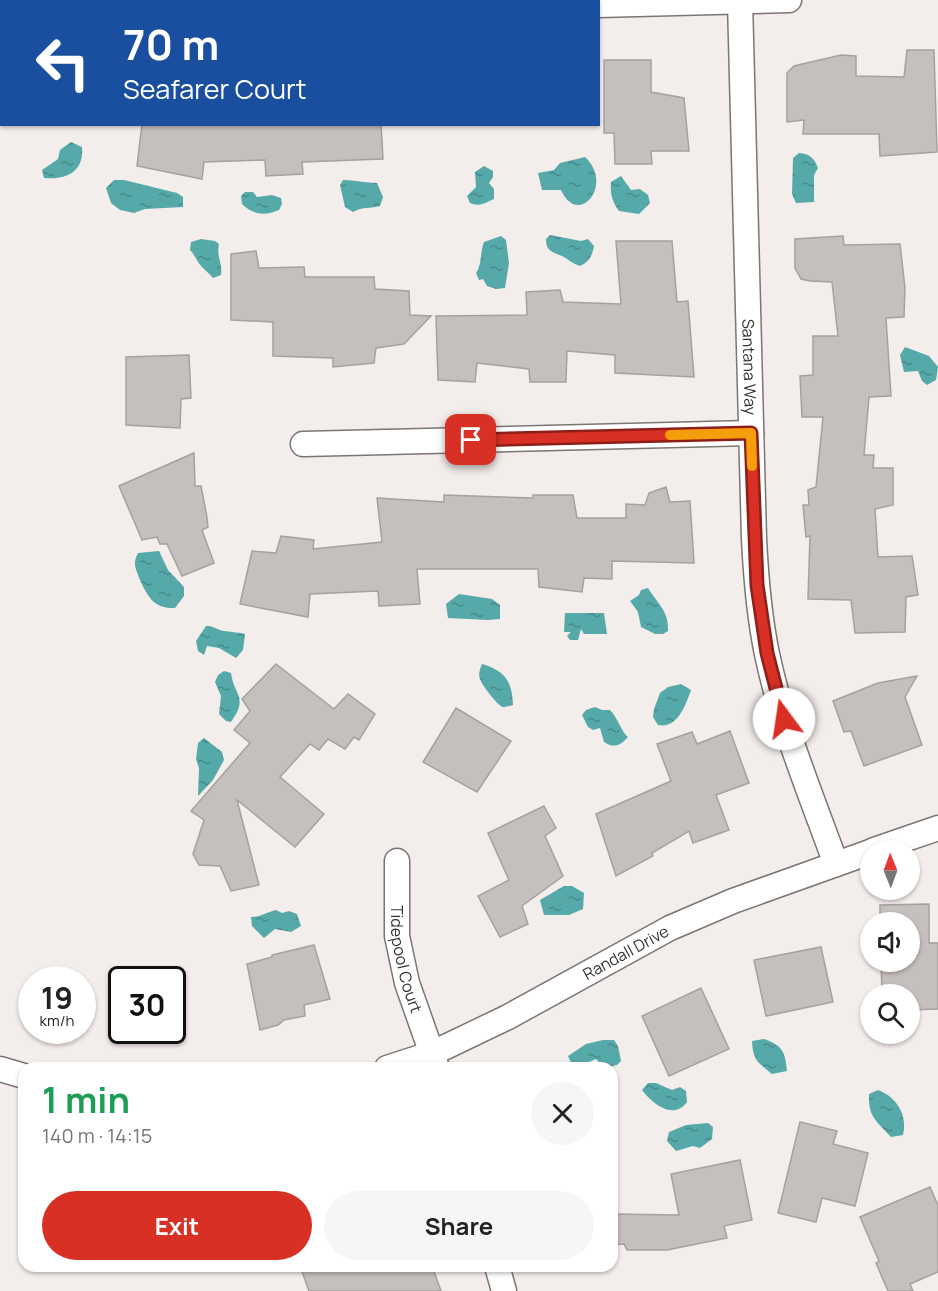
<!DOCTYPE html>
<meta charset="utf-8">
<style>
:root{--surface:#fff;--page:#f6f6f6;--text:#222;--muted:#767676;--accent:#d93025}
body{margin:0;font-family:Manrope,sans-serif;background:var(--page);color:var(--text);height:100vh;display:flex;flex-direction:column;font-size:22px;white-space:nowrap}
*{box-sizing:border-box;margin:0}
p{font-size:20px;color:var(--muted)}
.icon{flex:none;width:33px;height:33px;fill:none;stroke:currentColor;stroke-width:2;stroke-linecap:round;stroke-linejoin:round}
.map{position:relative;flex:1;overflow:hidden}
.side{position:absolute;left:18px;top:1062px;width:600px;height:210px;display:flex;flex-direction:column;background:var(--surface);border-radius:18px;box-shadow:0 2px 4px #0004}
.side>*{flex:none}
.banner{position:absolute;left:0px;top:0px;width:600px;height:126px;box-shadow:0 2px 4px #0004;background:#1a4fa0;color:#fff;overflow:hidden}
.needle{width:39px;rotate:359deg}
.buttons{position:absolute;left:860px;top:840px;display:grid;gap:12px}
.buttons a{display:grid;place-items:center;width:60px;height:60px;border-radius:50%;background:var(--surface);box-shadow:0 2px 4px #0004;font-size:30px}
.speed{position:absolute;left:18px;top:966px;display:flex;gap:12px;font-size:30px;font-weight:700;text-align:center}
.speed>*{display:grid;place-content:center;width:78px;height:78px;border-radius:50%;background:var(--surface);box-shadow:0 2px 4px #0004;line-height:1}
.speed small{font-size:15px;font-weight:400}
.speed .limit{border:3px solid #111;border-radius:9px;background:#fff;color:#111}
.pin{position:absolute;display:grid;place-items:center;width:51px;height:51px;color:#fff;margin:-26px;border-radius:12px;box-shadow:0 3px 9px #0006}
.me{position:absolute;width:66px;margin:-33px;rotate:346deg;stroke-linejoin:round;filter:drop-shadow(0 0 4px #0008)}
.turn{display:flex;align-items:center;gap:21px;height:126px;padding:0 24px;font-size:27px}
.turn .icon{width:78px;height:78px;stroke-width:2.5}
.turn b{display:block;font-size:42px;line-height:51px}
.round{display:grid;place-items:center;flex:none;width:63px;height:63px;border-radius:32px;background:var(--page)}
.overview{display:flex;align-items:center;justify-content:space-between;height:102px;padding:0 24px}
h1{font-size:36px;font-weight:700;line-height:45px;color:#1e9e55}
.action{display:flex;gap:12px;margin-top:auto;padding:12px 24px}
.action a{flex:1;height:69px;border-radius:36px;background:var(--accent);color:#fff;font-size:24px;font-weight:700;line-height:69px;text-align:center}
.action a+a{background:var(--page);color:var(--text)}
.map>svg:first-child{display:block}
</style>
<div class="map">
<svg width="938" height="1291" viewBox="0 0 938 1291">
<defs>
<pattern id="water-ripples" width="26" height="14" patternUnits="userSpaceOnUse" patternTransform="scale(1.5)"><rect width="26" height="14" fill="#55a9a9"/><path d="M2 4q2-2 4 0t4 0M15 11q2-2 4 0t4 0" fill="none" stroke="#478a8a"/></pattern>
</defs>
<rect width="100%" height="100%" fill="#f3edeb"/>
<g fill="url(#water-ripples)">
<path d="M71,142L82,147C84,172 67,180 44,178L42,170L58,159L60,150Z"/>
<path d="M799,153C810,154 814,158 818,168L814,175V202L796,203L792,194L793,158Z"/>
<path d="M585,157C615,185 578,228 561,190H542L538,173L554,170L560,163Z"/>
<path d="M484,166L493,171V177L489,183L494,189V199C485,203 480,207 470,203L467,196L476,187L475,172Z"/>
<path d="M621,176L631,190L640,189L648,195L650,203L639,214L619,211C612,202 610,193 611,182Z"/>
<polygon points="114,180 124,180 177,193 183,197 183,207 145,209 134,213 120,210 111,203 106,188"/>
<path d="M343,180C355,180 365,183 377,183L383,197L380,206C371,209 363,206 353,212L345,207L340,185Z"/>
<path d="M245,192H253L257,197L272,195L281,198L282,204L279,210C265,216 253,215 242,204L241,196Z"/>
<path d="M550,235L581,241L588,239L594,246C592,256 590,261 580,266C573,264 568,259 562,256C552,252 546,251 546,239Z"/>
<path d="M501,236L506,240L509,263L505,288L496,289L487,286L483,279L479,280L476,273C482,265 480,252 484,242Z"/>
<path d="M201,239L215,241L219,244C216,257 223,263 221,275L213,278C209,273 206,271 202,267C197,262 195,255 190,250L191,242Z"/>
<polygon points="905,347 929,356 938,367 936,380 927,385 922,381 918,371 904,372 900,355"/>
<path d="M159,551L168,570L184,587V596L175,608C154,609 148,597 140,580C136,569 132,564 138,553Z"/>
<path d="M648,588C657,603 669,611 668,631L663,634H655L641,627L638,612L630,601L639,595L641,590Z"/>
<polygon points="459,594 492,599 500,605 500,619 488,620 448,618 446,604"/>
<polygon points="565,613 604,613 607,634 584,634 581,629 578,640 570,640 567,636 571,632 564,632"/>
<path d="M206,626C213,626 214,628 220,630C226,632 238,632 245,634L243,650L236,658L219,648L207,646L204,655L198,651L196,641Z"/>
<path d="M482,664C506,671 512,682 513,705C509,706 506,707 503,707C497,705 482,685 480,679C478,674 480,669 482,664Z"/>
<path d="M224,671L231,673C234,696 249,697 231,722L226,721L219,714L221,696L215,682L218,675Z"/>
<path d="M681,684L691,690C686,704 678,729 658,725L653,717L654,709L660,693L668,687Z"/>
<path d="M595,707L602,710H610C618,718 622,733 628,737C621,745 614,749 604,742L600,728L593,730L588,727L582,715L586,710Z"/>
<polygon points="204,738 222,752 224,760 213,780 198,796 199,768 196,759 198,743"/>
<polygon points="564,886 572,886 584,893 583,909 569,915 544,915 540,900"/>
<path d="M276,910L282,913L289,911L297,914L301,926L291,932L275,929L264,938L252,926L251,917C261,917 267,912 276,910Z"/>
<path d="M764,1039C783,1046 785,1051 787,1071L772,1074C758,1062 753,1061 752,1041Z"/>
<polygon points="603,1040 614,1040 618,1046 621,1061 617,1065 605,1068 596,1059 584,1064 572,1065 568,1056 586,1044"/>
<path d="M648,1083H656L672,1090L680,1087L686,1091L687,1102C673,1121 652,1103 642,1090Z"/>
<path d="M878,1090C897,1097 908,1116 903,1135L891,1137C877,1121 868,1118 869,1094Z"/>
<polygon points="708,1123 713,1127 712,1139 700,1148 693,1146 676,1151 667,1141 669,1132 686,1125"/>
</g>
<g fill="#c5bfbd" stroke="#a6a19e" stroke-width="1.5">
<polygon points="907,50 934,50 937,152 880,156 879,134 803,134 804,120 787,122 787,73 794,66 841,55 856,56 856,76 904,77"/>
<polygon points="604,60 651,60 651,92 684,98 689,151 651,151 652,164 615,164 614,133 604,133"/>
<polygon points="142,124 381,124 383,159 302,162 303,174 266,176 265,160 204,162 202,179 137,166"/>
<polygon points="843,236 844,245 900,244 905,288 904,317 886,318 891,396 869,397 864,455 874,455 873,468 893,468 893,505 875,509 878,557 912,556 918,595 906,597 905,632 855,633 851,600 808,599 810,536 806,537 803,505 809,505 808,490 816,487 823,417 802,417 800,376 813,375 813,336 838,336 832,282 810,281 801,279 795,268 795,239"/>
<polygon points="616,241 672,241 677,302 688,301 694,377 615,373 615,355 567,351 566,382 530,382 529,369 477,363 475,382 438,380 436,316 527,315 526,292 560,290 563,302 621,304"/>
<polygon points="256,251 259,268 304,267 305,277 374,277 375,289 409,291 410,315 431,316 404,344 376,348 374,363 333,367 333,358 273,356 273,322 231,320 231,254"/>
<polygon points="189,355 191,398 181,399 180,428 126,425 126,357"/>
<polygon points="194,453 195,486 201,486 207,517 208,527 202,530 214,563 182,576 167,544 160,544 157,537 142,540 119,486"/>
<polygon points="666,487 670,502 690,501 694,563 612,561 612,579 584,578 582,592 539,587 538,569 417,569 420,604 379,606 378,591 310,594 308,617 240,604 252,551 276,553 281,536 314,540 313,549 382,542 377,498 444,502 444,495 533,498 533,495 573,495 577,518 626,518 626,504 645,505 649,493"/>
<polygon points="276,664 334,709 348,694 375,714 359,740 354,737 345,749 328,739 319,750 310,744 280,777 324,814 295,847 237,800 259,885 231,891 220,866 199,865 193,854 204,820 191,811 250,743 234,730 250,711 242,699"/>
<polygon points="917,676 905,697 922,745 864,766 851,731 844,732 833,701 878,683"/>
<polygon points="456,708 511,741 477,792 423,762"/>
<polygon points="730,731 749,783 716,795 729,830 693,843 689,831 652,853 653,856 616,876 596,814 671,781 657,744 692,732 697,744"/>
<polygon points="544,806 556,828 545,836 563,876 522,906 528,924 500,937 478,896 509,880 488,833"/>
<polygon points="929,904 929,943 938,943 938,1009 909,1010 909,994 882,994 881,962 909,962 909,922 880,922 880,905"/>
<polygon points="314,945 330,999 304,1005 305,1016 284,1020 278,1025 260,1030 247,964 272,957 272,955"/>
<polygon points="821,947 833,1002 766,1016 754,960"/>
<polygon points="701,988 729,1049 669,1076 642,1016"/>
<polygon points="800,1122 837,1131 833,1144 868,1153 855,1206 822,1198 816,1222 778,1213"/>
<polygon points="740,1160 752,1220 724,1226 727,1238 667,1250 627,1250 624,1244 612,1245 612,1214 679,1215 671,1174"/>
<polygon points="930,1187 938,1205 938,1272 910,1284 913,1291 888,1291 876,1263 879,1261 860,1217"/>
<polygon points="300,1266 432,1266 441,1291 309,1291"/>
</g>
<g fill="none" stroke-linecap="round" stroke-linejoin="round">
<g stroke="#7b7674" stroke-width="27">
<g id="street">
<path id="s1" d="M740,1L754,539C756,578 759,616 767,654C782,726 811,795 836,864"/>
<polyline points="598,5 789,0"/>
<polyline points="303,444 751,433"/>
<polyline points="874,850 938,828"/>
<path id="s2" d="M397,861V936L407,983L437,1068"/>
<path id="s3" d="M387,1068L433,1053L508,1017L670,928L733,901L870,852"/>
<polyline points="0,1069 24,1076"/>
<polyline points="497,1266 504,1291"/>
</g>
</g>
<use href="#street" stroke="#fff" stroke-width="24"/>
</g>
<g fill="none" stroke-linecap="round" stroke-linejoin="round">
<g stroke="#8d1f18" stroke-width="15">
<polyline id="route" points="471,440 751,433 757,585 767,653 784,719"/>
</g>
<use href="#route" stroke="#d93025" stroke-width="10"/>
<polyline stroke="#f59e0b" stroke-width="10" points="670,435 751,433 752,466"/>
</g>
<g text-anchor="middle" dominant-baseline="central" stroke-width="6" stroke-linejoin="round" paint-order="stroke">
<g font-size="16" fill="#373433" stroke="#f3edeb">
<text stroke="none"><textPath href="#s1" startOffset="366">Santana Way</textPath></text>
<text stroke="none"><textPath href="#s3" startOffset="266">Randall Drive</textPath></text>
<text stroke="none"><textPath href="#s2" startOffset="99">Tidepool Court</textPath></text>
</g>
</g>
</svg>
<div class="buttons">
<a><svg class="needle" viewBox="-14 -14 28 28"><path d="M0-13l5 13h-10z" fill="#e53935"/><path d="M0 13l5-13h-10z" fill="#767676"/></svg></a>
<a><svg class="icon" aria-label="sound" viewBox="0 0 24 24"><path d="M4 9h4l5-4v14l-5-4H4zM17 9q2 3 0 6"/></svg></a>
<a><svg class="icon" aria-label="search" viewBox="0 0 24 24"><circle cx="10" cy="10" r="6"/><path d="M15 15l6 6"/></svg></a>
</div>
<div class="speed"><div>19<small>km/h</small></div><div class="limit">30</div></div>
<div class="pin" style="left:471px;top:440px;background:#d93025"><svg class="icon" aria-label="arrive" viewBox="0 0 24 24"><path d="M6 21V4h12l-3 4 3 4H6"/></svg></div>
<svg class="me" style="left:784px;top:719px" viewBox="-20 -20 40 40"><circle r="19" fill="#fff"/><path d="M0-13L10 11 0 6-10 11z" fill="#d93025"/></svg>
<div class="banner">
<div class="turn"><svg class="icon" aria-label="left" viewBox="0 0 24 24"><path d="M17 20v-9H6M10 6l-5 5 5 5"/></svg><div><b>70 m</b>Seafarer Court</div></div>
</div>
<section class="side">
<div class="overview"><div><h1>1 min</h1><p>140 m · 14:15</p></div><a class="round"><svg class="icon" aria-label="close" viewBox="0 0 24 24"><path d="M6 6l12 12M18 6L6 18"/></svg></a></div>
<div class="action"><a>Exit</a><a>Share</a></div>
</section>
</div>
